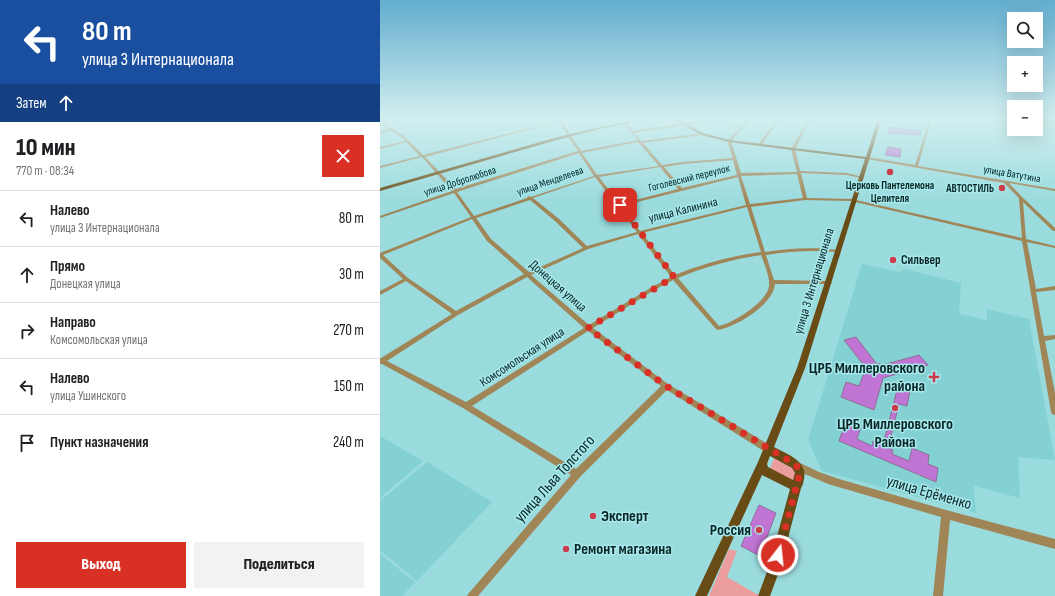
<!DOCTYPE html>
<html lang="ru">
<meta charset="utf-8">
<style>
:root{--surface:#fff;--page:#f2f2f2;--text:#202124;--muted:#757577;--line:#e0e0e0;--accent:#d93025}
body{margin:0;font-family:"Sofia Sans Condensed",sans-serif;background:var(--page);color:var(--text);height:100vh;display:flex;flex-direction:column;font-size:15px;white-space:nowrap}
*{box-sizing:border-box;margin:0}
p{font-size:13px;color:var(--muted)}
.icon{flex:none;width:22px;height:22px;fill:none;stroke:currentColor;stroke-width:2;stroke-linecap:round;stroke-linejoin:round}
.map{position:relative;flex:1;overflow:hidden}
.details{display:flex;flex-direction:column;background:var(--surface);width:380px}
.details>*{flex:none}
.hud{background:#1a4fa0;color:#fff;overflow:hidden}
.tools{position:absolute;left:627px;top:12px;display:grid;gap:8px}
.tools a{display:grid;place-items:center;width:36px;height:36px;border-radius:0px;background:var(--surface);box-shadow:0 4px 16px #0002;font-size:20px}
.pin{position:absolute;display:grid;place-items:center;width:34px;height:34px;color:#fff;margin:-17px;border-radius:8px;box-shadow:0 2px 6px #0006}
.me{position:absolute;width:44px;margin:-22px;rotate:16deg;stroke-linejoin:round;filter:drop-shadow(0 0 3px #0008)}
.turn{display:flex;align-items:center;gap:14px;height:84px;padding:0 16px;font-size:18px}
.turn .icon{width:52px;height:52px;stroke-width:2.5}
.turn b{display:block;font-size:28px;line-height:34px}
.then{display:flex;align-items:center;height:38px;padding:0 16px;background:#0003;gap:8px;font-size:15px}
.round{display:grid;place-items:center;flex:none;width:42px;height:42px;border-radius:0px;background:var(--page)}
.summary{display:flex;align-items:center;justify-content:space-between;height:68px;padding:0 16px}
h1{font-size:24px;font-weight:800;line-height:30px}
.cta{display:flex;gap:8px;margin-top:auto;padding:8px 16px}
.cta a{flex:1;height:46px;border-radius:0px;background:var(--accent);color:#fff;font-size:16px;font-weight:800;line-height:46px;text-align:center}
.cta a+a{background:var(--page);color:var(--text)}
ul{padding:0;list-style:none}
li{display:flex;align-items:center;gap:12px;height:56px;padding:0 16px;border-top:1px solid var(--line)}
li div{flex:1}
li b{display:block;font-size:15px}
li em{font-style:normal}
main{display:flex;flex:1;min-height:0}
.map>svg:first-child{display:block}
</style>
<main>
<section class="details">
<div class="hud">
<div class="turn"><svg class="icon" aria-label="left" viewBox="0 0 24 24"><path d="M17 20v-9H6M10 6l-5 5 5 5"/></svg><div><b>80 m</b>улица 3 Интернационала</div></div>
<div class="then">Затем<svg class="icon" aria-label="ahead" viewBox="0 0 24 24"><path d="M12 20V5M6 11l6-6 6 6"/></svg></div>
</div>
<div class="summary"><div><h1>10 мин</h1><p>770 m · 08:34</p></div><a class="round" style="background:#d93025;color:#fff"><svg class="icon" aria-label="close" viewBox="0 0 24 24"><path d="M6 6l12 12M18 6L6 18"/></svg></a></div>
<ul>
<li><svg class="icon" aria-label="left" viewBox="0 0 24 24"><path d="M17 20v-9H6M10 6l-5 5 5 5"/></svg><div><b>Налево</b><p>улица 3 Интернационала</p></div><em>80 m</em></li>
<li><svg class="icon" aria-label="ahead" viewBox="0 0 24 24"><path d="M12 20V5M6 11l6-6 6 6"/></svg><div><b>Прямо</b><p>Донецкая улица</p></div><em>30 m</em></li>
<li><svg class="icon" aria-label="right" viewBox="0 0 24 24"><path d="M7 20v-9h11M14 6l5 5-5 5"/></svg><div><b>Направо</b><p>Комсомольская улица</p></div><em>270 m</em></li>
<li><svg class="icon" aria-label="left" viewBox="0 0 24 24"><path d="M17 20v-9H6M10 6l-5 5 5 5"/></svg><div><b>Налево</b><p>улица Ушинского</p></div><em>150 m</em></li>
<li><svg class="icon" aria-label="arrive" viewBox="0 0 24 24"><path d="M6 21V4h12l-3 4 3 4H6"/></svg><div><b>Пункт назначения</b></div><em>240 m</em></li>
</ul>
<div class="cta"><a>Выход</a><a>Поделиться</a></div>
</section>
<div class="map">
<svg width="675" height="596" viewBox="0 0 675 596">
<rect width="100%" height="100%" fill="#9adbde"/>
<g fill="#84d1d3">
<polygon points="482,264 519,272 525,269 581,283 579,314 607,320 607,309 649,319 675,460 638,457 640,498 594,486 596,513 442,471 428,440"/>
<polygon points="0,436 43,461 0,498"/>
<polygon points="47,462 112,502 37,581 0,550 0,501"/>
<polygon points="0,554 35,582 22,596 0,596"/>
</g>
<g fill="#ec9d9d">
<polygon points="394,458 417,471 413,482 390,469"/>
<polygon points="349,549 357,551 347,577 380,596 329,596"/>
</g>
<g fill="#c074d3" stroke="#8d7095">
<polygon points="510,127 541,131 540,135 508,133"/>
<polygon points="508,147 521,149 520,157 505,155"/>
<polygon points="476,337 496,363 503,365 539,355 548,365 503,378 494,410 461,397 466,382 479,386 486,368 464,340"/>
<polygon points="518,386 530,390 527,406 519,404 508,448 513,450 512,454 529,461 532,448 549,455 548,464 558,468 556,482 459,441 466,421 481,427 477,439 492,446 493,441 503,445"/>
<polygon points="379,505 396,513 380,556 361,546"/>
</g>
<g fill="none" stroke-linecap="round" stroke-linejoin="round">
<g fill="#a08557" fill-rule="evenodd">
<path d="M24,118H30L3,124L23,135L43,155L190,118H194L182,122L201,151L258,140L243,123V122L244,121L253,131L337,118H340L361,127L369,118H372L351,141L361,173L417,172L411,149L429,118H431L415,149L420,171L467,173L483,177L481,178L467,175L421,173L427,198L474,199H475L476,200L642,238L639,198L624,183L487,159L485,158L487,157L535,165L550,118H552L538,166L675,189V191L629,183L642,197L675,228V231H673L643,202L646,239L675,246V248L647,242L656,289L675,286V290L656,292L664,336L675,335V339L665,341L675,393V415L672,414L671,412L642,241L471,201L425,200L371,207L385,252C410,248 433,247 458,250L460,251L458,252C434,250 410,251 386,255L394,280L449,281L451,282L452,283L451,284H395C393,305 357,326 338,330L336,329L293,280L276,289L213,328L288,384L391,446L392,449L391,452L388,453L385,452L287,390L200,477L98,596H87L89,593L191,475L83,408L2,364H0V358H1L72,314L26,281L0,295V291L23,279L0,258V253L91,217L74,193L0,218V216L72,191L42,157L0,168V166L40,156L26,142L0,149V147L25,141L21,137L11,131L0,134V132L9,130L0,124V122ZM340,120L360,128L347,141L353,158L303,162L282,165L263,143L322,135L324,134L323,133L261,141L254,133ZM179,122L198,151L76,189L45,157ZM258,142L279,166L217,175L202,153ZM199,153L214,176L151,197L148,196L147,198L94,216L77,192ZM353,160L357,175L302,188L284,167L303,164ZM280,167L298,189L240,204L219,177ZM417,174L423,198L370,204L361,176ZM215,177L257,232L207,246L179,219L153,198ZM358,177L366,205L260,231L241,206ZM150,200L175,221L203,248L149,272L111,239L96,218ZM367,207L381,252C351,256 322,264 295,275L262,233ZM92,219L107,241L144,274L76,311L28,278L3,255ZM258,234L291,277L272,287L209,325L151,275L208,249ZM381,255C384,263 390,277 389,286C388,301 353,323 339,326L298,278C324,267 353,259 381,255ZM147,277L204,328L86,402L7,361L78,315ZM208,331L281,386L196,469L92,406Z"/>
<polygon points="398,118 400,118 381,146 379,146 378,145"/>
<polygon points="614,118 634,119 634,121 615,119"/>
<polygon points="656,120 675,121 675,123 656,122"/>
<polygon points="418,462 439,472 459,479 566,510 675,539 675,549 570,520 563,596 553,596 561,517 448,484 425,474 415,469 414,466 415,463"/>
</g>
<g fill="#694c15" fill-rule="evenodd">
<polygon points="266,118 275,118 224,128 177,140 0,191 0,188 174,138 224,126"/>
<path d="M290,118H295L323,133L349,140L486,157L498,118H502L425,368L394,447C407,454 428,461 424,479C423,483 423,485 421,488L400,569L390,596H378L388,569L410,489L382,475L327,596H315L378,462L417,368L485,159L349,142L321,135ZM390,456L412,468L415,473L413,480L388,467L387,464Z"/>
</g>
</g>
<linearGradient id="sky" x2="0" y2="1"><stop stop-color="#62adce"/><stop offset="0.59" stop-color="#d2eff0"/><stop offset="1" stop-color="#d2eff0" stop-opacity="0"/></linearGradient>
<rect width="675" height="201" fill="url(#sky)"/>
<g fill="none" stroke-linecap="round" stroke-linejoin="round">
<polyline stroke="#d93025" stroke-width="7" stroke-dasharray="0 12.6" points="240,205 294,277 208,328 286,386 416,465 420,473 398,555"/>
</g>
<g fill="#cb3b4a" stroke="#a7e8eb" stroke-width="1.5">
<circle cx="510" cy="172" r="4"/>
<circle cx="622" cy="188" r="4"/>
<circle cx="513" cy="260" r="4"/>
<path d="M552 371h4v4h4v4h-4v4h-4v-4h-4v-4h4z"/>
<circle cx="515" cy="408" r="4"/>
<circle cx="213" cy="516" r="4"/>
<circle cx="379" cy="530" r="4"/>
<circle cx="186" cy="549" r="4"/>
</g>
<g text-anchor="middle" dominant-baseline="central" stroke-width="3" stroke-linejoin="round" paint-order="stroke">
<g font-size="11" fill="#0a2627" stroke="#a7e8eb">
<text transform="translate(632 174) rotate(10)">улица Ватутина</text>
<text transform="translate(309 178) rotate(-14)">Гоголевский переулок</text>
<text transform="translate(80 181) rotate(-18)">улица Добролюбова</text>
<text transform="translate(170 181) rotate(-19)">улица Менделеева</text>
</g>
<g font-size="11" font-weight="bold" fill="#0a2627" stroke="#a7e8eb">
<text x="510" y="185">Церковь Пантелемона<tspan x="510" dy="13">Целителя</tspan></text>
<text x="614" y="188" text-anchor="end">АВТОСТИЛЬ</text>
</g>
<g font-size="13" fill="#0a2627" stroke="#a7e8eb">
<text transform="translate(303 210) rotate(-14)">улица Калинина</text>
<text transform="translate(434 281) rotate(-73)">улица 3 Интернационала</text>
<text transform="translate(178 286) rotate(41)">Донецкая улица</text>
<text transform="translate(142 357) rotate(-33)">Комсомольская улица</text>
</g>
<g font-size="13" font-weight="bold" fill="#0a2627" stroke="#a7e8eb" text-anchor="start">
<text x="521" y="260">Сильвер</text>
</g>
<g font-size="16" font-weight="bold" fill="#0a2627" stroke="#a7e8eb" text-anchor="end">
<text x="545" y="368">ЦРБ Миллеровского<tspan x="545" dy="18">района</tspan></text>
<text x="515" y="424" text-anchor="middle">ЦРБ Миллеровского<tspan x="515" dy="18">Района</tspan></text>
<text x="221" y="516" text-anchor="start">Эксперт</text>
<text x="371" y="530">Россия</text>
<text x="194" y="549" text-anchor="start">Ремонт магазина</text>
</g>
<g font-size="16" fill="#0a2627" stroke="#a7e8eb">
<text transform="translate(175 479) rotate(-48)">улица Льва Толстого</text>
<text transform="translate(549 493) rotate(16)">улица Ерёменко</text>
</g>
</g>
</svg>
<div class="tools">
<a><svg class="icon" aria-label="search" viewBox="0 0 24 24"><circle cx="10" cy="10" r="6"/><path d="M15 15l6 6"/></svg></a>
<a>+</a>
<a>−</a>
</div>
<div class="pin" style="left:240px;top:205px;background:#d93025"><svg class="icon" aria-label="arrive" viewBox="0 0 24 24"><path d="M6 21V4h12l-3 4 3 4H6"/></svg></div>
<svg class="me" style="left:398px;top:555px" viewBox="-20 -20 40 40"><circle r="17" fill="#d93025" stroke="#fff" stroke-width="3"/><path d="M0-11L8 9 0 5-8 9z" fill="#fff"/></svg>
</div>
</main>
